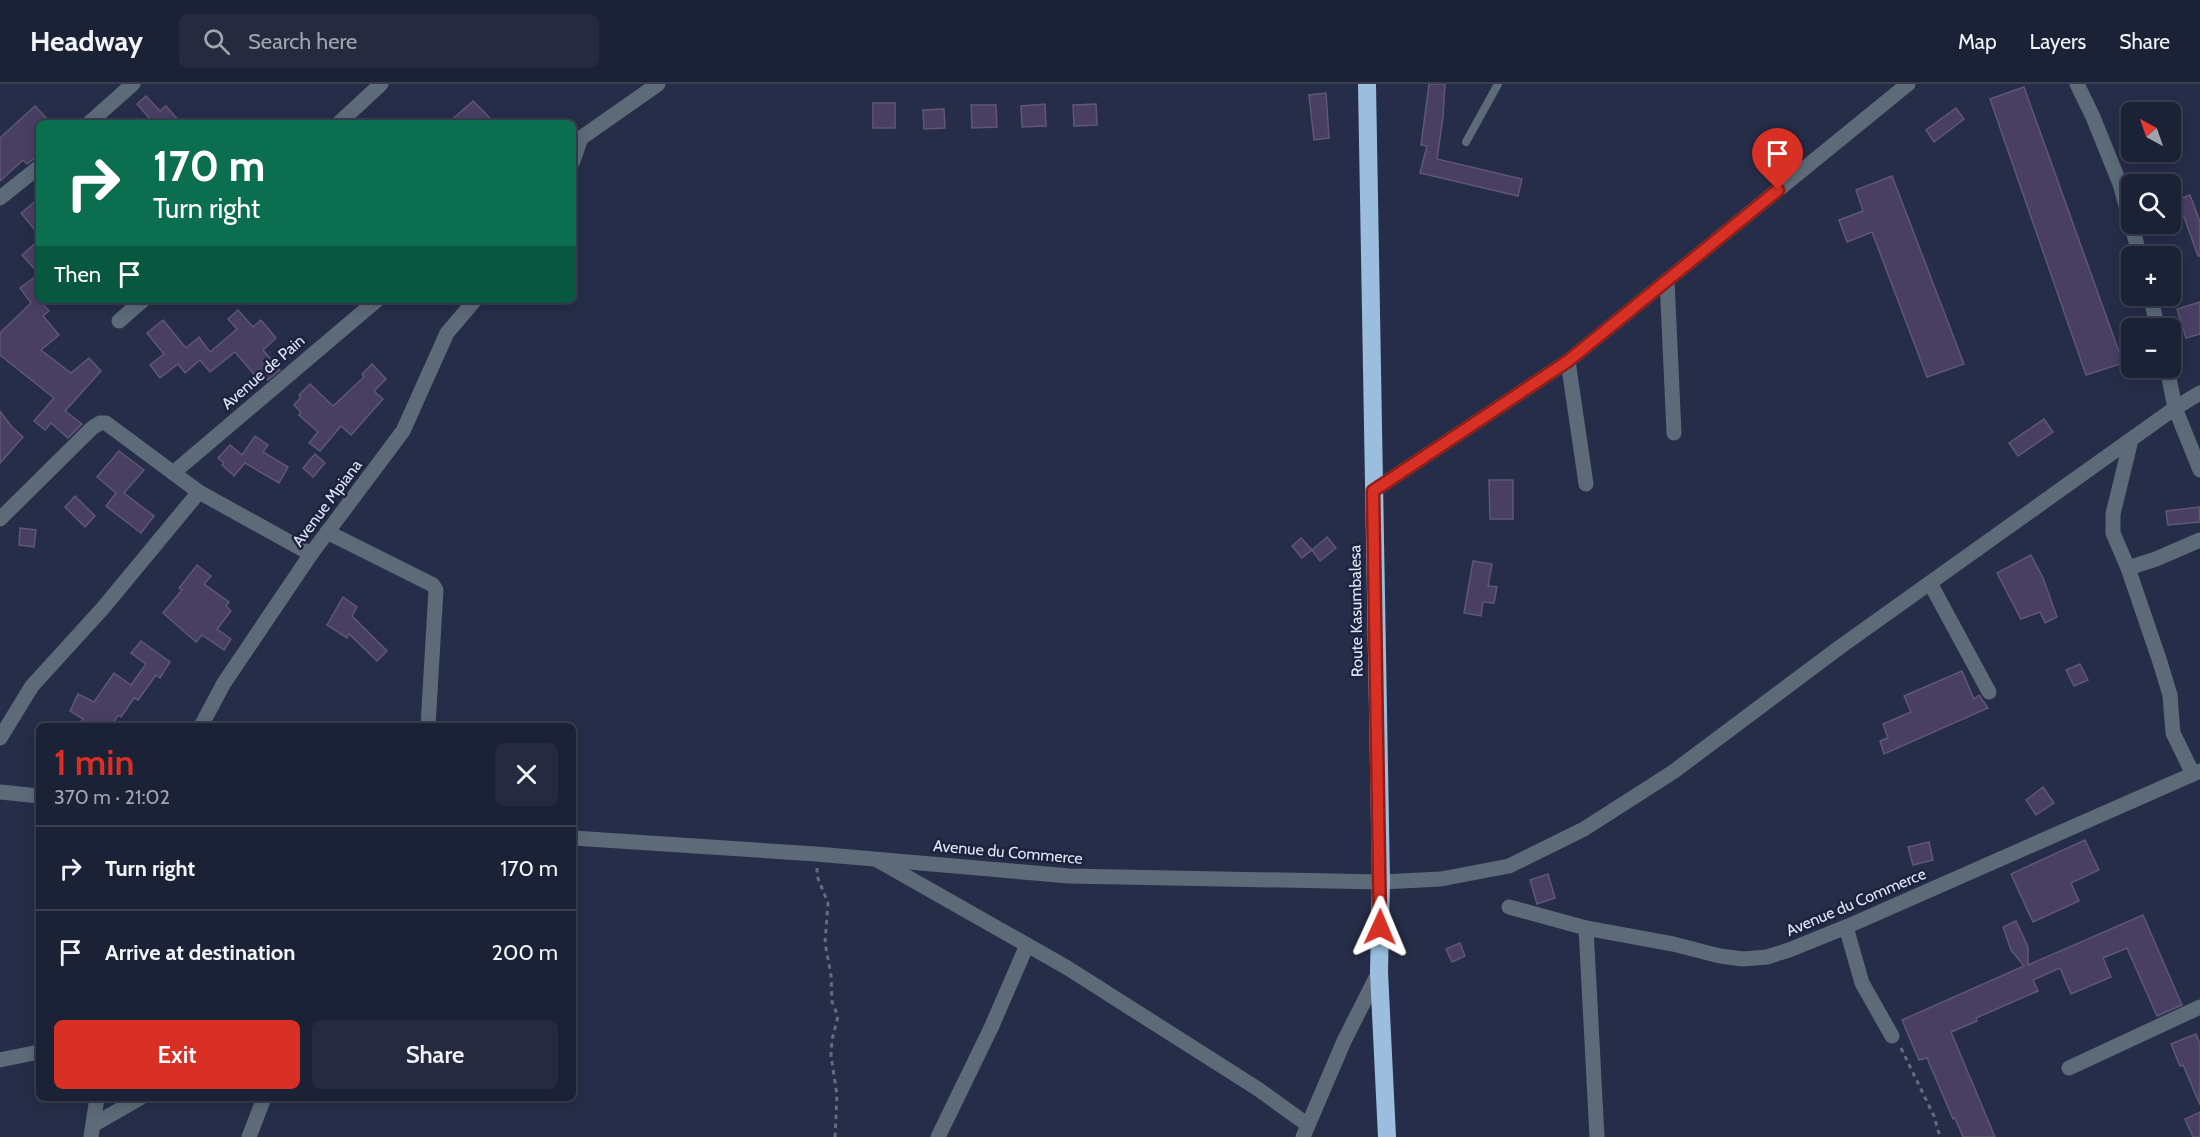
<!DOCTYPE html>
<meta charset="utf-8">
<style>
:root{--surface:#1c2236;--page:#252a3e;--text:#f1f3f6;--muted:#a0a4ad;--line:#3a3f51;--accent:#d93025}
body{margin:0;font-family:Cabin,sans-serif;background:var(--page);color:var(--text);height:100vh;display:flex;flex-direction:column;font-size:22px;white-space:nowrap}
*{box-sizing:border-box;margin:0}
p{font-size:20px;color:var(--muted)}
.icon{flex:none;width:33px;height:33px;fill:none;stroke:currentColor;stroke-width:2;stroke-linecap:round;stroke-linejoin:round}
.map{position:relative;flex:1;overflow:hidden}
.sheet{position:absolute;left:36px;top:639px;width:540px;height:378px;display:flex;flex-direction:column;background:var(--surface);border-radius:9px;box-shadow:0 3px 15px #0003,0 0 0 2px var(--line)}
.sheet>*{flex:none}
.banner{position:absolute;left:36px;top:36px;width:540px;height:183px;border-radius:9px;box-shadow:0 3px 15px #0003,0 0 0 2px var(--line);background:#0b6e4f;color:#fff;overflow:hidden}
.needle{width:39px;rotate:320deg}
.controls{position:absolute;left:2121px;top:18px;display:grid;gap:12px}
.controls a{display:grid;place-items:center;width:60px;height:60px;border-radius:9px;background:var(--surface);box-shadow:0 3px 15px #0003,0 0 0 2px var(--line);font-size:30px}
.pin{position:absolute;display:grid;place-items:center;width:51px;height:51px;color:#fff;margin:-62px -26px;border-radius:50% 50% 50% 0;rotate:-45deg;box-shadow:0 0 6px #0007}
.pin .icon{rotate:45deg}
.me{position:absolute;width:66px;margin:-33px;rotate:1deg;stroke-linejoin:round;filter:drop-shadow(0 0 4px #0008)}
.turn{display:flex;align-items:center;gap:21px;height:126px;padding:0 18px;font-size:27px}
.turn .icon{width:78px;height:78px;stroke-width:2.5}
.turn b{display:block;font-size:42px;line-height:51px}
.then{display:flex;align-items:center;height:57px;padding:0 18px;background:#0003;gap:12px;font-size:22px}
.round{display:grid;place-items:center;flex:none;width:63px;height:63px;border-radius:9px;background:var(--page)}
.head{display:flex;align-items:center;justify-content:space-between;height:102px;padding:0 18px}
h1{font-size:36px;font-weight:600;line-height:45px;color:var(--accent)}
.button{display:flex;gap:12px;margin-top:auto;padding:12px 18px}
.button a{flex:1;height:69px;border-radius:9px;background:var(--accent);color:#fff;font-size:24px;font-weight:600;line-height:69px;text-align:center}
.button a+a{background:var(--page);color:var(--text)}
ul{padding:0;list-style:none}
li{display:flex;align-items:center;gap:18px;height:84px;padding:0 18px;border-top:2px solid var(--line)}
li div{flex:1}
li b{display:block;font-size:22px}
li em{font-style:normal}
header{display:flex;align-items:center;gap:36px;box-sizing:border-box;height:84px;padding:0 30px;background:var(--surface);border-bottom:2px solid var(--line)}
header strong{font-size:28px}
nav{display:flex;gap:33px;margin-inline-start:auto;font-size:21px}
.search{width:420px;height:54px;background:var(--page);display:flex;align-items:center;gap:15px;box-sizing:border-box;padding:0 21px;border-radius:9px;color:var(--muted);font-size:22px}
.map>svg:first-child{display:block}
</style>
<header>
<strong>Headway</strong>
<div class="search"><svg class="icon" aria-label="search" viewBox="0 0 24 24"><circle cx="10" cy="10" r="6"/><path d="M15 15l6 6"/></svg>Search here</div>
<nav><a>Map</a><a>Layers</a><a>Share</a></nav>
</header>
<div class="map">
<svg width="2200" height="1053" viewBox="0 0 2200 1053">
<rect width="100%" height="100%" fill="#262d48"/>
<g fill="#493f63" stroke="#5f5775" stroke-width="1.5">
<polygon points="1429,0 1445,0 1443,33 1437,75 1522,95 1518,112 1420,89 1427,62 1421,61"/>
<polygon points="2024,3 2123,279 2086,291 1990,15"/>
<polygon points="1326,9 1329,54 1314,56 1309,11"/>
<polygon points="146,12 160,27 166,22 181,39 147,39 151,36 137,20"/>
<polygon points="473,17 495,39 448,39"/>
<rect x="873" y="19" width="22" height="25"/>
<polygon points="1045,20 1046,42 1022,43 1021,22"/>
<polygon points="1096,20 1097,41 1074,42 1073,21"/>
<polygon points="971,21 996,21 997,43 972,44"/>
<polygon points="35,22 51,39 39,39 39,71 27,80 23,76 0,97 0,54"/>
<polygon points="1956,24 1964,35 1934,58 1926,46"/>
<polygon points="944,25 945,44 924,45 923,26"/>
<polygon points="1892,92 1964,280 1927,293 1872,148 1847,158 1839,136 1863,127 1856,106"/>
<polygon points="2190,111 2200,138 2200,172 2198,172 2184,133 2178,135 2172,117"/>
<polygon points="39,114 39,151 21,129"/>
<polygon points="39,156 39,216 49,227 43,232 59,251 41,266 71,289 89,274 101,287 65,327 82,340 68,354 51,339 45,346 34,337 54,314 0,271 0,249 31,219 20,204 39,190 22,171"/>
<polygon points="2200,218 2200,250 2186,254 2177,225"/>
<polygon points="238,226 253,243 261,236 276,254 263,266 280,286 268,296 264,292 259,296 235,268 210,288 200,276 185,289 178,280 160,294 150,281 164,270 147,249 163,236 186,264 199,253 210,268 237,245 228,235"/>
<polygon points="372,280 386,295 374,307 383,315 351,351 341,342 320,367 309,359 318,348 299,331 301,328 294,321 301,313 299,311 310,300 333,322 364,293 362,290"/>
<polygon points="0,327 11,342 23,353 0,379"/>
<polygon points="2044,335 2053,348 2018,372 2009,359"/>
<polygon points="255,352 268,361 263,368 288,383 279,399 245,379 234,392 222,381 224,379 218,374 230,361 242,371"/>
<polygon points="119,367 144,386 124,409 154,432 141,449 106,422 116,409 97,393"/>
<polygon points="315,370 325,379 313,393 303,384"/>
<polygon points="1489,396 1513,396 1513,435 1490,435"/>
<polygon points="75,412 95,432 85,443 65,423"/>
<polygon points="2199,423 2200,438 2168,441 2166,427"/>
<polygon points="20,444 36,446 34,463 19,461"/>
<polygon points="1327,453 1336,464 1320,477 1312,466"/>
<polygon points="1301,454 1312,466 1302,474 1292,462"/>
<polygon points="2031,471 2043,494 2057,533 2045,539 2040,528 2021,535 1997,489"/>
<polygon points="1473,477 1492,480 1488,502 1497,503 1494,519 1483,518 1481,532 1464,529"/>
<polygon points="197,481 211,492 204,500 229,518 226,522 231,527 217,545 231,555 224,566 202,551 196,558 163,529 182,506 179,504"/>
<polygon points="343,513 357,523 352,532 387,567 377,577 349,550 347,554 327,541"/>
<polygon points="141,557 170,578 160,594 156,591 138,616 134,614 121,633 118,631 112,642 78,642 83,635 70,627 78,610 94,618 114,589 131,601 146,580 131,569"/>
<polygon points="2080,580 2088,596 2074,602 2066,586"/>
<polygon points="1962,587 1974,615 1979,611 1988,624 1884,670 1880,657 1888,654 1883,640 1911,628 1904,612"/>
<polygon points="2043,703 2054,719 2036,731 2026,716"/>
<polygon points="2085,756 2099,786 2071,799 2079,817 2033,838 2011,790"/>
<polygon points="1929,758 1933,776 1913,781 1908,763"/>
<polygon points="1548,790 1555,814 1537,820 1530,796"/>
<polygon points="2143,831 2182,921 2157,932 2127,864 2103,874 2111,893 2071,910 2060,884 2033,896 2038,907 1976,934 1977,937 1951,948 1995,1053 1963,1053 1955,1034 1953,1035 1927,974 1919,976 1902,936 2024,882 2011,866 2003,843 2016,837 2028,863 2028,881"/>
<polygon points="1460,859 1465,872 1452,878 1446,865"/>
<polygon points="2196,950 2200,960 2200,1021 2183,981 2180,982 2171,960"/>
<polygon points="2200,1028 2200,1053 2193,1053 2185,1035"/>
</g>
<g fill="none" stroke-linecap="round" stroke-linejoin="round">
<g stroke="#656b83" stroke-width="3" stroke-dasharray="4.5 4.5" stroke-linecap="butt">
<polyline points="817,784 817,792 828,819 825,859 831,891 832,918 838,932 832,956 831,972 837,1011 835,1053"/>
<polyline points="1901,964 1934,1032 1940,1053"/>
</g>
<polyline stroke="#5d6b79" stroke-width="8" points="1466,58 1498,0"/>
<g stroke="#5d6b79" stroke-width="15">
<polyline points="2077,0 2093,33 2120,100 2140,172"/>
<polyline points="89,39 133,0"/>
<polyline points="339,39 381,0"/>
<polyline points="573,77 581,54 658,0"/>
<polyline points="0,114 39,83"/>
<polyline points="1667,196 1674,349"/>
<polyline points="2150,212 2158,244"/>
<polyline points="119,237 143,216"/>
<polyline points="1568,277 1586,400"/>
<polyline points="2167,284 2175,324 2200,386"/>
<polyline points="2131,356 2113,430 2113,449 2128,484 2160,578 2170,611 2173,649 2193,690"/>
<polyline points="173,389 377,216"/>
<polyline points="1373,407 1568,277 1908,0"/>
<polyline points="0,435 92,344 100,339 106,339 199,408 311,470"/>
<polyline points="327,448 433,501 436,506 428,642"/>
<polyline points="2128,484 2156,475 2200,456"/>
<polyline points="1930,499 1989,608"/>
<polyline points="201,642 224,599 311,470 403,347 447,249 475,216"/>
<polyline points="0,654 32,602 103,524 199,408"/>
<polyline points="0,708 39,712"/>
<polyline points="573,754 816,770 1069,792 1381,798 1441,795 1509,782 1584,745 1673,688 1840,563 2175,324 2200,309"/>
<polyline points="879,777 1066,883 1258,1005 1308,1041"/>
<polyline points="1509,823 1586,844 1673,860 1720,872 1743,875 1767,873 1789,866 1846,843 2200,687"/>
<polyline points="1846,843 1862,899 1892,952"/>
<polyline points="1586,844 1597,1053"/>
<polyline points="0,976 39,968"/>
<polyline points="2069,984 2200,923"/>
<polyline points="93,1041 140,1014"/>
<polyline points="91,1053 97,1014"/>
<polyline points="249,1053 264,1014"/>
<polyline points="938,1053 991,944 1027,861"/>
<polyline points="1303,1053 1344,957 1379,888"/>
</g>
<polyline stroke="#9bbedf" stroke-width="18" points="1367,0 1381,798 1379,888 1387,1053"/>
</g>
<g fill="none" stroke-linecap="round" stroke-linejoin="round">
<g stroke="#8d1f18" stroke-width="15">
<polyline id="route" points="1380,843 1373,407 1568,277 1778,106"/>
</g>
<use href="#route" stroke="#d93025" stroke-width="10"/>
</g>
<g text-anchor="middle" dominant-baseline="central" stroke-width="5" stroke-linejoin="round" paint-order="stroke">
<g font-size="16" fill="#e1e6f8" stroke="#1d233d">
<text transform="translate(263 288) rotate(-41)">Avenue de Pain</text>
<text transform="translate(327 419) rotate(-53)">Avenue Mpiana</text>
<text transform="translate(1356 527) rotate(-91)">Route Kasumbalesa</text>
<text transform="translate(1008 768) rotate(5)">Avenue du Commerce</text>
<text transform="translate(1856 818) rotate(-23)">Avenue du Commerce</text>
</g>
</g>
</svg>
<div class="controls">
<a><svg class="needle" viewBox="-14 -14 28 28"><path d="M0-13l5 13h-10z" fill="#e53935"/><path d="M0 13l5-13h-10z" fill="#a0a4ad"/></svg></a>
<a><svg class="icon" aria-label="search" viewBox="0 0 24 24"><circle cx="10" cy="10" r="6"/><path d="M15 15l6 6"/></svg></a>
<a>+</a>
<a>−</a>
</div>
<div class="pin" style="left:1778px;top:106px;background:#d93025"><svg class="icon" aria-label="arrive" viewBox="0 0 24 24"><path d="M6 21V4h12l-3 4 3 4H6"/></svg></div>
<svg class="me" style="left:1380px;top:843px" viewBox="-20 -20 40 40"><path d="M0-17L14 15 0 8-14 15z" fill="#d93025" stroke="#fff" stroke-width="4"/></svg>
<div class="banner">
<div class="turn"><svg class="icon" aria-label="right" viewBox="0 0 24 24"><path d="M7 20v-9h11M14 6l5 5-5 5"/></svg><div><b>170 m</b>Turn right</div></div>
<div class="then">Then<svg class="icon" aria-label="arrive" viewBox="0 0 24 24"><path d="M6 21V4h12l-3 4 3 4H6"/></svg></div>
</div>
<section class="sheet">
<div class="head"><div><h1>1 min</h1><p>370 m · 21:02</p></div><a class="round"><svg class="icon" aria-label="close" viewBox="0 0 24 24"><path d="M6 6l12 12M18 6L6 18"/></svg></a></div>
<ul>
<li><svg class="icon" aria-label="right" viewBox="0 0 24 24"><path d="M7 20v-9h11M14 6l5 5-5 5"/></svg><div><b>Turn right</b></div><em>170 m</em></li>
<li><svg class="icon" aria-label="arrive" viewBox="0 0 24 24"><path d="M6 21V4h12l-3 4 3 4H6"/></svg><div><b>Arrive at destination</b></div><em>200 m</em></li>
</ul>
<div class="button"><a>Exit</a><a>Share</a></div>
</section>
</div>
